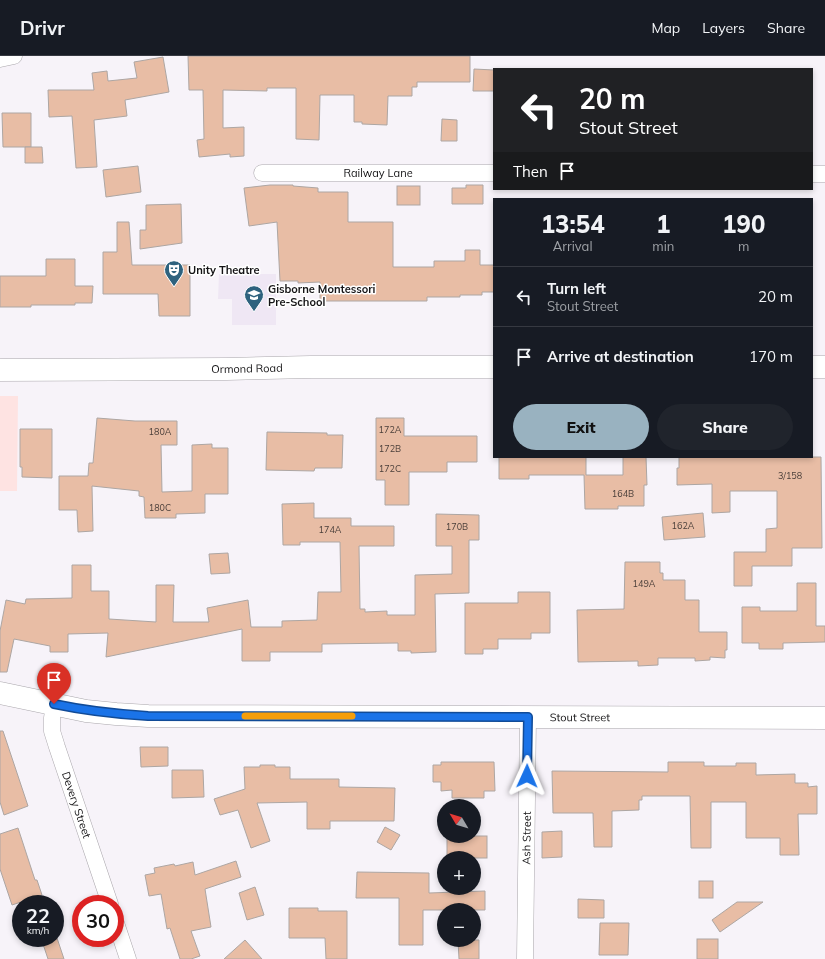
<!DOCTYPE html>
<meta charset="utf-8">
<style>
:root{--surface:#171b24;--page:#20242c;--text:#f1f3f6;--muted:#9ea1a6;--line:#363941;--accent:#99b2c0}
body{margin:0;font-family:Mulish,sans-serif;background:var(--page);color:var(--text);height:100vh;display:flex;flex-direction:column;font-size:15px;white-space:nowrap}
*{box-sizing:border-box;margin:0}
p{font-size:13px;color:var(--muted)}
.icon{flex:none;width:22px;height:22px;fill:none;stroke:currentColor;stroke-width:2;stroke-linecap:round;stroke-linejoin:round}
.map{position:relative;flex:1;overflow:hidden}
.side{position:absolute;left:493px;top:142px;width:320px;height:260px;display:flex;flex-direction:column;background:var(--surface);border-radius:0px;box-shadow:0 2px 6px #0003}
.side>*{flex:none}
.hud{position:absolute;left:493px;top:12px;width:320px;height:122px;border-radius:0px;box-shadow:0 2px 6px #0003;background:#202124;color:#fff;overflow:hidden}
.needle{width:26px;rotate:308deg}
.fabs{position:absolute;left:437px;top:743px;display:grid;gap:8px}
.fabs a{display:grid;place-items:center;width:44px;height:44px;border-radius:50%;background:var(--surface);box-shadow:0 2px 6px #0003;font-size:20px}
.speed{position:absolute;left:12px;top:839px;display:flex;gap:8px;font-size:20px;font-weight:700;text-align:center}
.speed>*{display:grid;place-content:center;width:52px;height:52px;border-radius:50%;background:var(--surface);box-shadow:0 2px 6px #0003;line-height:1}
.speed small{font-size:10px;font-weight:400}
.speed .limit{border:6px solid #d22;background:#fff;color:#111}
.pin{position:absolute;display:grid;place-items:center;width:34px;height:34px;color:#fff;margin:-41px -17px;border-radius:50% 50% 50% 0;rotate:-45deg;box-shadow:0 0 4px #0007}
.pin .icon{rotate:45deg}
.me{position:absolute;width:44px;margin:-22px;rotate:1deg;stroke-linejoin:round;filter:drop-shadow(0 0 3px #0008)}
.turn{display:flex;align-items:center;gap:14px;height:84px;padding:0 20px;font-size:18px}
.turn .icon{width:52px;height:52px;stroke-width:2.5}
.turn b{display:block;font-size:28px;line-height:34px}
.then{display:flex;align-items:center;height:38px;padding:0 20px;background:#0003;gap:8px;font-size:15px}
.eta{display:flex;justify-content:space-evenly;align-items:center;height:68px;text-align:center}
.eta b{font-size:24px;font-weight:800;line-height:28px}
.button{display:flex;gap:8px;margin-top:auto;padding:8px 20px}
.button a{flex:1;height:46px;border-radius:24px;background:var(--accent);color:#111;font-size:16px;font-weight:800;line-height:46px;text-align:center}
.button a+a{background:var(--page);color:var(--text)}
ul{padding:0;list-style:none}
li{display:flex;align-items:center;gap:12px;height:60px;padding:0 20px;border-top:1px solid var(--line)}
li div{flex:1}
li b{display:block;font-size:15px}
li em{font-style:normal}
header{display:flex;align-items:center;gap:24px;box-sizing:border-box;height:56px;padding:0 20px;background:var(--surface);border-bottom:1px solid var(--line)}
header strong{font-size:19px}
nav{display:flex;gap:22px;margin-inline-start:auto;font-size:14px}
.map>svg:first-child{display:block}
</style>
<header>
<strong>Drivr</strong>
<nav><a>Map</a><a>Layers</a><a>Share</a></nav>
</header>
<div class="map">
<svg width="825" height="903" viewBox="0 0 825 903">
<rect width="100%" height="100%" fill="#f7f3f9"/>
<polygon fill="#fee3e2" points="0,340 18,340 17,435 0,435"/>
<polygon fill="#efe7f4" points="219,218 276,218 276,269 232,269 232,243 218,243"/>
<g fill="#e8bda5" stroke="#ada6a3">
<polygon points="188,0 470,0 470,26 417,26 417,31 412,31 412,40 388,40 387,69 362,68 362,66 354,66 354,39 320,39 319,84 296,83 296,32 267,32 267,35 223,34 223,72 244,71 244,100 230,101 230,98 199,101 197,84 204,83 203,34 189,34"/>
<polygon points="163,1 169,36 125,44 127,60 94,64 97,111 76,112 72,60 49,61 48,34 94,34 92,17 107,15 108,25 137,22 134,6"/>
<polygon points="474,13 494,14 494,35 473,35"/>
<polygon points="2,57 31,57 31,91 3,91"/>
<polygon points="442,63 457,64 457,85 441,85"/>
<polygon points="25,91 42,91 43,107 25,107"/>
<polygon points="138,110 141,136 106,141 103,114"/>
<polygon points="270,129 293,129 293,130 318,132 318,136 348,136 348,166 393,166 393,211 434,211 434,205 465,205 465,194 480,194 480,209 494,209 494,236 482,236 482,239 460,239 460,241 427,241 427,245 320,245 320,226 298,227 298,225 280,225 277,166 249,170 244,132"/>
<polygon points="466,129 483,129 483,148 452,148 452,132 466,132"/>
<rect x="397" y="130" width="23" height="19"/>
<polygon points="181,148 182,187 140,193 140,174 146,174 146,149"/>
<polygon points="117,166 129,166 132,209 190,209 190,260 159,260 158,238 103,238 103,196 117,196"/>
<polygon points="46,203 75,203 75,230 93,230 92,247 75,247 75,249 31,249 31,251 0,251 0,220 46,220"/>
<polygon points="97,362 135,365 177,365 177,389 161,389 162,436 192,435 192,389 212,388 212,392 228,392 228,438 205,438 205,457 176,458 176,462 145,462 144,441 139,440 139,435 92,430 93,475 78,476 77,454 59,454 59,420 88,420 89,407 93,407"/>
<polygon points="376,362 404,362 404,380 477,380 477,406 447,406 447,416 409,416 409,449 385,449 385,424 376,424"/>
<polygon points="20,373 52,373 52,422 22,421 22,411 20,411"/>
<polygon points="267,376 327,377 327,379 343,379 342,412 315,412 314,415 266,414"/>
<polygon points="499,401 586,401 586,419 623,419 623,401 646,401 647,429 644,429 644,450 618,450 618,453 585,453 584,419 529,419 529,423 499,423"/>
<polygon points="679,401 821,401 822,492 792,492 792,510 752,510 752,530 734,530 734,496 766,496 766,473 777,472 777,435 730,435 730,456 712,457 712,428 677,429 677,412 679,412"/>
<polygon points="314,447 314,462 351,462 351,470 394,470 394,490 359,490 360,553 365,553 365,556 387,555 387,559 415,559 415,519 452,518 452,490 436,490 436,458 479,459 479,484 469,484 469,537 435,538 436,596 411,597 411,595 398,595 398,587 322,588 322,596 270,596 270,605 242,605 242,573 106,601 108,577 68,578 68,596 50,596 50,590 14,583 7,616 0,616 0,575 6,544 25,548 26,543 72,542 72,509 91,509 91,535 109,535 109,563 156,566 156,529 174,529 173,566 209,566 207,552 248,544 251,571 282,571 282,565 317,564 318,536 341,536 340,486 300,486 300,489 283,489 282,448"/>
<polygon points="703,457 705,481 664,484 662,461"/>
<polygon points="228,497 230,517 211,518 209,498"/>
<polygon points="625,506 660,506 660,517 663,517 663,524 685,524 685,544 699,544 699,576 727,576 727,594 725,594 725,602 710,601 710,604 695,605 695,602 658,602 658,609 638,610 638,605 578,606 577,554 624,553"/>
<polygon points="797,527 816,527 816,570 825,570 825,586 783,587 783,593 759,593 759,587 742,587 742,551 760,551 760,555 797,555"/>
<polygon points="518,536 550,536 550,577 531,577 531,583 498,583 498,593 483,593 483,598 465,598 465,547 518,547"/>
<polygon points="0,675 3,675 28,750 4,759 0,746"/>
<polygon points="140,691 168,691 168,710 141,711"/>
<polygon points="441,706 494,706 495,735 484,735 484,742 452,742 452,734 441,735 441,726 433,726 433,709 441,709"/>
<polygon points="668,706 704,706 704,710 736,710 736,707 756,707 756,719 795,718 795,727 808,727 808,731 817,730 817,758 798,758 799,799 780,799 780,782 746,782 746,746 711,746 711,792 691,792 690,740 642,740 642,744 639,744 639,754 612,755 612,791 594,791 593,757 553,757 552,715 668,716"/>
<polygon points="260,709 275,709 275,711 290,711 290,723 339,723 339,731 395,732 394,765 330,765 330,773 307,773 307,746 257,747 270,785 251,792 238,754 220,759 214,743 245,733 244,711 260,711"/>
<polygon points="172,714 203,714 204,741 172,742"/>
<polygon points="385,771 400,779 391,794 377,786"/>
<polygon points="18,772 35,824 37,824 42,839 12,849 0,813 0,778"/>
<polygon points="562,775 562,801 542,802 542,776"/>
<rect x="447" y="780" width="40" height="22"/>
<polygon points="236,805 241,821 205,833 211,871 191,875 200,900 191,903 180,903 170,872 167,873 161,838 149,840 145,819 155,817 154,812 174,808 175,810 193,806 195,819"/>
<polygon points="357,816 429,817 429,837 485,835 485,854 423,854 423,889 399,889 399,842 356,842"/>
<rect x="699" y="825" width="14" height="17"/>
<polygon points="255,831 264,859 247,864 239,837"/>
<polygon points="578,843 604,844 604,862 578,862"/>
<polygon points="737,846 763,846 720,876 712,864"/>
<polygon points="289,852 318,852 318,855 347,855 347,903 326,903 325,882 289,882"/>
<polygon points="600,867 629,867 628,899 599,899"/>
<polygon points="41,882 57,882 64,903 48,903"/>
<rect x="697" y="883" width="21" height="20"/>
<polygon points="245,884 262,903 224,903"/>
<polygon points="458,884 479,884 479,903 459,903"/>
</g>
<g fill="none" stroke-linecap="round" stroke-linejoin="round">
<g stroke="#aaa7ac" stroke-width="17">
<g id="street">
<polyline points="0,3 14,0"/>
<path id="s1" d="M262,117H494"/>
<polyline points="812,118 825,118"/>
<path id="s2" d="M54,649L52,662V675L57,691L110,848"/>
<polyline points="115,864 128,903"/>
<path id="s3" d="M525,903L528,661"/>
</g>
</g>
<g stroke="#aaa7ac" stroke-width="23">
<g id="secondary">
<polyline points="812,311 825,311"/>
<path id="s4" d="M0,314L227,313L311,311H494"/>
<path id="s5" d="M0,637L86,655L116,658L148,660L825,662"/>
</g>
</g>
<use href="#street" stroke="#fff" stroke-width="16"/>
<use href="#secondary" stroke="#fff" stroke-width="22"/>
</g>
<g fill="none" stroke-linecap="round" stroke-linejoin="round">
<g stroke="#114b97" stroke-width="10">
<path id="route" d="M54,648C87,655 115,658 148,660L528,661L527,720"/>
</g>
<use href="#route" stroke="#1a73e8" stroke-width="7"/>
<polyline stroke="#f59e0b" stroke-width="7" points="245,660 352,660"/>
</g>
<defs>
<g id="theatre-pin" transform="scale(1)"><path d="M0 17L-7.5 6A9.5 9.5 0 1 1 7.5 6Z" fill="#2e627e" stroke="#fff"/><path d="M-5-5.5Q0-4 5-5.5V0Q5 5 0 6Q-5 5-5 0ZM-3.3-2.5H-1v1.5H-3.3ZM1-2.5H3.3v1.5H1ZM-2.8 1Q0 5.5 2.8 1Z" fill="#fff"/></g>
<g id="school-pin" transform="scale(1)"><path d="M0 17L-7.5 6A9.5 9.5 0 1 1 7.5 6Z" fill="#2e627e" stroke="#fff"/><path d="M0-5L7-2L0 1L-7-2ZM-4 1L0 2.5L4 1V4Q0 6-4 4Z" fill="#fff"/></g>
</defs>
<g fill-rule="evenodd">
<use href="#theatre-pin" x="174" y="214"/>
<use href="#school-pin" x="254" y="239"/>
</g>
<g text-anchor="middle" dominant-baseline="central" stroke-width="3" stroke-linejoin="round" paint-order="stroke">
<g font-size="9" fill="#493e39">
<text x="390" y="373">172A</text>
<text x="160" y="375">180A</text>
<text x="390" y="392">172B</text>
<text x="390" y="412">172C</text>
<text x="790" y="419">3/158</text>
<text x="623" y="437">164B</text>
<text x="160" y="451">180C</text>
<text x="683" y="469">162A</text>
<text x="457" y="470">170B</text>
<text x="330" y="473">174A</text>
<text x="644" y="527">149A</text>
</g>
<g font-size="11" fill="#141315" stroke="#fff">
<text stroke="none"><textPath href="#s1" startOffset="116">Railway Lane</textPath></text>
<text stroke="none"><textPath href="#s4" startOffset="247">Ormond Road</textPath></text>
<text stroke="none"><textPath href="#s5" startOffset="582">Stout Street</textPath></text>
<text stroke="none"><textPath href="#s2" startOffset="104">Devery Street</textPath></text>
<text stroke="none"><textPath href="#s3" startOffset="121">Ash Street</textPath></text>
</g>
<g font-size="11" font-weight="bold" fill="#141315" stroke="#fff" text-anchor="start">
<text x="188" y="214">Unity Theatre</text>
<text x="268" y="233">Gisborne Montessori<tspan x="268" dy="13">Pre-School</tspan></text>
</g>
</g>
</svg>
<div class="fabs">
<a><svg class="needle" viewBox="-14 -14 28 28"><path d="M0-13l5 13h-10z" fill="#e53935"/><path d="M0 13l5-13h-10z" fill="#9ea1a6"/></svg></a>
<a>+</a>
<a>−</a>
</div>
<div class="speed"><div>22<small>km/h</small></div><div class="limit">30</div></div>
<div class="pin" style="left:54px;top:648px;background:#d93025"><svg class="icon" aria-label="arrive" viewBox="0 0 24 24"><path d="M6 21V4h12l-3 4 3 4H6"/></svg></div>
<svg class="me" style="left:527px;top:720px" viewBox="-20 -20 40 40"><path d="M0-17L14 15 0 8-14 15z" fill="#1a73e8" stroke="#fff" stroke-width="4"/></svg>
<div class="hud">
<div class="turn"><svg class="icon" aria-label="left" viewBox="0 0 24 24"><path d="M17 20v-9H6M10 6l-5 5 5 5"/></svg><div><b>20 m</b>Stout Street</div></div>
<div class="then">Then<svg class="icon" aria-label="arrive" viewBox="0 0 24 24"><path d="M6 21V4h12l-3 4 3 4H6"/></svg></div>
</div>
<section class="side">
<div class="eta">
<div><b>13:54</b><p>Arrival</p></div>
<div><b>1</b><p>min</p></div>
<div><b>190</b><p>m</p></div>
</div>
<ul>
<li><svg class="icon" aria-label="left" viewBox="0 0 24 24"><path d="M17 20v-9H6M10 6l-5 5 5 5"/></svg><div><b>Turn left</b><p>Stout Street</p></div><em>20 m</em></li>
<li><svg class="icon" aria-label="arrive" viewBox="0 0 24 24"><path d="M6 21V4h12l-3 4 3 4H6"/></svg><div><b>Arrive at destination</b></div><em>170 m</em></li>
</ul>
<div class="button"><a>Exit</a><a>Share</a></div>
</section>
</div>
